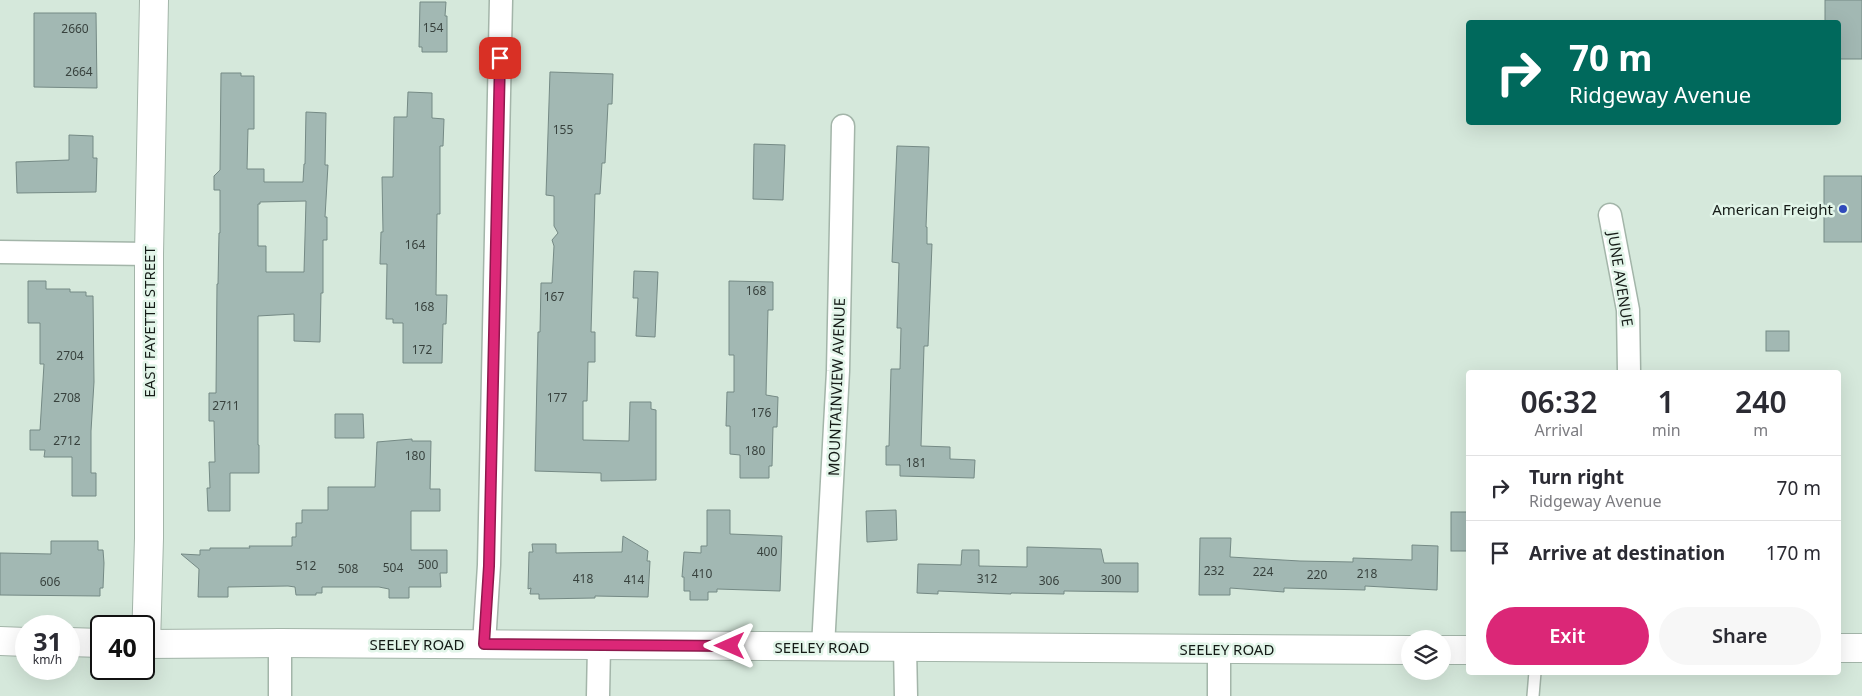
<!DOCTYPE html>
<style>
:root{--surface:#fff;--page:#f7f7f7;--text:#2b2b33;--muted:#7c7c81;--line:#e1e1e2;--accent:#db2777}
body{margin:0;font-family:"Noto Sans",sans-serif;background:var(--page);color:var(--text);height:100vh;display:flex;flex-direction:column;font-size:19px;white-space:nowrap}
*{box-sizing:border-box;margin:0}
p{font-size:16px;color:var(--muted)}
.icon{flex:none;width:28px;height:28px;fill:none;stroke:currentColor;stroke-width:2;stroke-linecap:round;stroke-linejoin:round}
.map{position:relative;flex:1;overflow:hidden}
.drawer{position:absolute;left:1466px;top:370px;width:375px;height:305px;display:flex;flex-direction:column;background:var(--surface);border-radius:5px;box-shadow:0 5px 20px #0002}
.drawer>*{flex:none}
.guide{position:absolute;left:1466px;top:20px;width:375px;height:105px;border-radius:5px;box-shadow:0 5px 20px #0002;background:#00695c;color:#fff;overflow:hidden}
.controls{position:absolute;left:1401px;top:630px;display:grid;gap:10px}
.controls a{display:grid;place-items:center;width:50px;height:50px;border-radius:50%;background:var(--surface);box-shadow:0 5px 20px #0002;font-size:25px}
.speed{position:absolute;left:15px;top:615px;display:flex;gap:10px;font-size:25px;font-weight:700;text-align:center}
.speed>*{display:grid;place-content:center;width:65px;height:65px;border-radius:50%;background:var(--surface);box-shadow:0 5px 20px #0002;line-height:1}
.speed small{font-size:12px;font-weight:400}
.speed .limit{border:2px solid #111;border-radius:8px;background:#fff;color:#111}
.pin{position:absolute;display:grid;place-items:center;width:42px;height:42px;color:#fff;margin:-21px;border-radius:10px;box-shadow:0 2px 8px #0006}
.me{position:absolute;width:55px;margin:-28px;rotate:270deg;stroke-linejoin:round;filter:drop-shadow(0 0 4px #0008)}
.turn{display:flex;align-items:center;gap:18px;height:105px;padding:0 20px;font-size:22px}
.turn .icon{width:65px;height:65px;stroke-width:2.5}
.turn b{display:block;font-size:35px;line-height:42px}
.eta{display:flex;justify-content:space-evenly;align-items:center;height:85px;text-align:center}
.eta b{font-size:30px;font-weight:600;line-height:35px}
.primary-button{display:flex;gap:10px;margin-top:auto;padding:10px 20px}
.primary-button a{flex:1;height:58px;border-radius:30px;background:var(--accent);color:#fff;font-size:20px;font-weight:600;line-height:58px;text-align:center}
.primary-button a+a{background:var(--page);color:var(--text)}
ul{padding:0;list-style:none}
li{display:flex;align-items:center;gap:15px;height:65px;padding:0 20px;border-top:1px solid var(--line)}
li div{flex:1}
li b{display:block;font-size:19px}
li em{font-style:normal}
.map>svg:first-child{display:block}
</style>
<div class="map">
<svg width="1862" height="696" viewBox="0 0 1862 696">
<rect width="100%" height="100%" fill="#d5e8db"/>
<g fill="#a2b8b3" stroke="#758a85" fill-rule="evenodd">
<polygon points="1825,0 1862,0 1862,59 1839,59 1839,22 1825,22"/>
<polygon points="420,2 446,2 445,16 447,16 447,52 422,52 422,47 419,47"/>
<polygon points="34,13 96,13 97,88 34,87"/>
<polygon points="550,72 613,74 612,104 608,104 605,163 602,163 600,194 595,194 591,332 595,332 595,362 588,362 587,401 583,401 583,440 629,441 630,402 651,402 651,409 656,410 656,480 601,481 601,473 535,471 538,332 540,332 541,283 552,283 554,246 552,240 558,233 554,226 554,196 546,195"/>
<path d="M221,73H241V76H254V129H248L247,169H264V182H303L304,164H305L306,112L326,113L325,165H328L325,217H327V240H323V293H321L320,342L294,341V314L258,316V445H259V473H230V511H208L207,488H210L209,462H215L214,421H209V393H216L217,284H218L219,233H220V190H214V176L220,170ZM306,201L304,272H266V246H258V204H260V202Z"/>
<polygon points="408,92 432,93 432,118 444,119 443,146 440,146 440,214 437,214 436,295 447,295 446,324 443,324 442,363 403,363 403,323 393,323 393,319 386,319 387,264 380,264 381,232 383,232 382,177 393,177 394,117 407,117"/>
<polygon points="69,135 93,136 93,158 97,158 96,192 17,193 16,162 69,160"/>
<polygon points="754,144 785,145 783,200 753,199"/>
<polygon points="897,146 929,147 926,227 927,227 927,244 932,244 928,346 924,346 921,446 950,447 950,459 975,460 974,478 900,476 900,465 886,465 886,446 889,446 891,369 900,369 901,328 897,328 899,263 892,262"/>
<rect x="1824" y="176" width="38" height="66"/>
<polygon points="634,271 658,272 655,337 636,336 638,298 633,298"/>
<polygon points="28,281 46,281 46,289 70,289 70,292 86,292 86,296 93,296 94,382 91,431 91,473 96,473 96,496 72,496 72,457 44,457 45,450 30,450 30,430 40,430 44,364 40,364 40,323 28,323"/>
<polygon points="729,281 773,282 773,310 768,310 766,395 778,397 777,427 773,427 772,466 769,466 769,478 740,478 740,455 730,454 730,426 726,426 727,392 734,392 734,355 729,355"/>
<rect x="1766" y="331" width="23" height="20"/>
<polygon points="335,414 363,414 364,438 335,438"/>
<polygon points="412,439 412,441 431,441 430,489 440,489 440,511 411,511 411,550 447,550 447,573 440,573 441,587 409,587 409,598 389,598 389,589 379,587 322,587 322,593 316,593 316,595 296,595 295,587 288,586 228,587 228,597 198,597 199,569 181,554 200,555 200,550 210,550 210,548 250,548 249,546 292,546 292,537 296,537 296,523 302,523 302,510 328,510 328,487 375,487 377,442"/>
<polygon points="707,510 730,510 730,534 782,536 780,591 717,589 717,592 708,592 708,600 690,600 690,591 684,591 684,577 682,577 684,552 701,553 701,546 707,546"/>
<polygon points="896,510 897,540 867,542 866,511"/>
<rect x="1451" y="512" width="18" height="39"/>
<polygon points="623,536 648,551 647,561 650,561 648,597 595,596 595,598 539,599 539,594 530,594 531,588 528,589 529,552 533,552 532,544 556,544 556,553 622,552"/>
<polygon points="1200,538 1231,538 1230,557 1300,561 1353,562 1353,558 1412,560 1412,545 1438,546 1437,590 1365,586 1365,590 1284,588 1284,592 1230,588 1230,595 1199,595"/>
<polygon points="51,541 98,541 98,550 103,550 104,563 103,588 100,588 100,596 0,595 0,553 51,554"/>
<polygon points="1027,547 1101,549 1104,563 1138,563 1138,592 1064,591 1064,594 1011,593 1011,594 938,591 938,594 917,593 918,564 961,565 962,550 979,550 979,566 1027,567"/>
</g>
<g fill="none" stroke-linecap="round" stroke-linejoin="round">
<g stroke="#a3b5a9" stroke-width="14">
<polyline id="lane" points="1533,696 1535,672"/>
</g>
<g stroke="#a3b5a9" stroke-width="25">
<g id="street">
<polyline points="1610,215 1628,310 1629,372"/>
<polyline points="0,252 149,254"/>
<polyline points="484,644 489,565 501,0"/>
<polyline points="823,647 838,371 843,126"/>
<polyline points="905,647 906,696"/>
<polyline points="1219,650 1219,696"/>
<polyline points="280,696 280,643"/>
<polyline points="598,696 599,646"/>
</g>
</g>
<g stroke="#a3b5a9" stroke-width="30">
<g id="secondary">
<polyline points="0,641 26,642"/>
<polyline points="69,642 101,643"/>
<polyline points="144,644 280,643 1410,650"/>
<polyline points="146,644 149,538 149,254 154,0"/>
<polyline points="1839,648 1862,648"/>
<polyline points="1442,650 1469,650"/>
</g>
</g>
<use href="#lane" stroke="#fff" stroke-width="11"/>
<use href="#street" stroke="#fff" stroke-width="22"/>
<use href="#secondary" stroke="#fff" stroke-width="28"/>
</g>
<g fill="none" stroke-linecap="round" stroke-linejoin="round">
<g stroke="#8e194d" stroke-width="12">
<polyline id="route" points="500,58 489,566 484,644 730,646"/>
</g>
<use href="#route" stroke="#db2777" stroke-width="9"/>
</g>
<circle fill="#304abb" stroke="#e2f5e9" stroke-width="2" cx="1843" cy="209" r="5"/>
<g text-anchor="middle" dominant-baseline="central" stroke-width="5" stroke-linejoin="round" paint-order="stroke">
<g font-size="12" fill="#38423e">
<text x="433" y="27">154</text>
<text x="75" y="28">2660</text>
<text x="79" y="71">2664</text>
<text x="563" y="129">155</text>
<text x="415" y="244">164</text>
<text x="756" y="290">168</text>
<text x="554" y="296">167</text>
<text x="424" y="306">168</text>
<text x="422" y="349">172</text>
<text x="70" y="355">2704</text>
<text x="67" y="397">2708</text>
<text x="557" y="397">177</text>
<text x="226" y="405">2711</text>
<text x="761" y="412">176</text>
<text x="67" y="440">2712</text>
<text x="755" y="450">180</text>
<text x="415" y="455">180</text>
<text x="916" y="462">181</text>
<text x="767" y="551">400</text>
<text x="428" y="564">500</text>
<text x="306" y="565">512</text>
<text x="393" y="567">504</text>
<text x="348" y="568">508</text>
<text x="1214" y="570">232</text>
<text x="1263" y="571">224</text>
<text x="702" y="573">410</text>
<text x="1367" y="573">218</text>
<text x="1317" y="574">220</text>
<text x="583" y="578">418</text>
<text x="987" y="578">312</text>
<text x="634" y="579">414</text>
<text x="1111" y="579">300</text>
<text x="1049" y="580">306</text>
<text x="50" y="581">606</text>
</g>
<g font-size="15" fill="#151b17" stroke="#e2f5e9" text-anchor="end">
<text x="1833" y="209">American Freight</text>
</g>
<g font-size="15" fill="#151b17" stroke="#e2f5e9">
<text transform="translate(1621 279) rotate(81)">JUNE AVENUE</text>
<text transform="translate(149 322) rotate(-90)">EAST FAYETTE STREET</text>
<text transform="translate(836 387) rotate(-88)">MOUNTAINVIEW AVENUE</text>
<text x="417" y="644">SEELEY ROAD</text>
<text x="822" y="647">SEELEY ROAD</text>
<text x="1227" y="649">SEELEY ROAD</text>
</g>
</g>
</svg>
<div class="controls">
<a><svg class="icon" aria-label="layers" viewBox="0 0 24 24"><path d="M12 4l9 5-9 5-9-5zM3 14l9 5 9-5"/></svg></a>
</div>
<div class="speed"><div>31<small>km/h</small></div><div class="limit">40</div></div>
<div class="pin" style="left:500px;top:58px;background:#d93025"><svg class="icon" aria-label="arrive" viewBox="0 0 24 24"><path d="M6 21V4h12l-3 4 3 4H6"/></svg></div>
<svg class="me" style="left:730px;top:646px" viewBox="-20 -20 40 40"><path d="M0-17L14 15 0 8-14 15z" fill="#db2777" stroke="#fff" stroke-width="4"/></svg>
<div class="guide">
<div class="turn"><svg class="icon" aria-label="right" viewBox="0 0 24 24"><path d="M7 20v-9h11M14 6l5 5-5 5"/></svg><div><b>70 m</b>Ridgeway Avenue</div></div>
</div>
<section class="drawer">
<div class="eta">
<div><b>06:32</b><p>Arrival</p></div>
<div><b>1</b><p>min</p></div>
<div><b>240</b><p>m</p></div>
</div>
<ul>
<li><svg class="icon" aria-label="right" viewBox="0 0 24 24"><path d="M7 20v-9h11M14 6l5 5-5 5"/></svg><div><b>Turn right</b><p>Ridgeway Avenue</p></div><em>70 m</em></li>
<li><svg class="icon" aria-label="arrive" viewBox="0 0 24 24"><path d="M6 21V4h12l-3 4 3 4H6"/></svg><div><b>Arrive at destination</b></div><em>170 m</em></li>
</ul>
<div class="primary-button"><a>Exit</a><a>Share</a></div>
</section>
</div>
